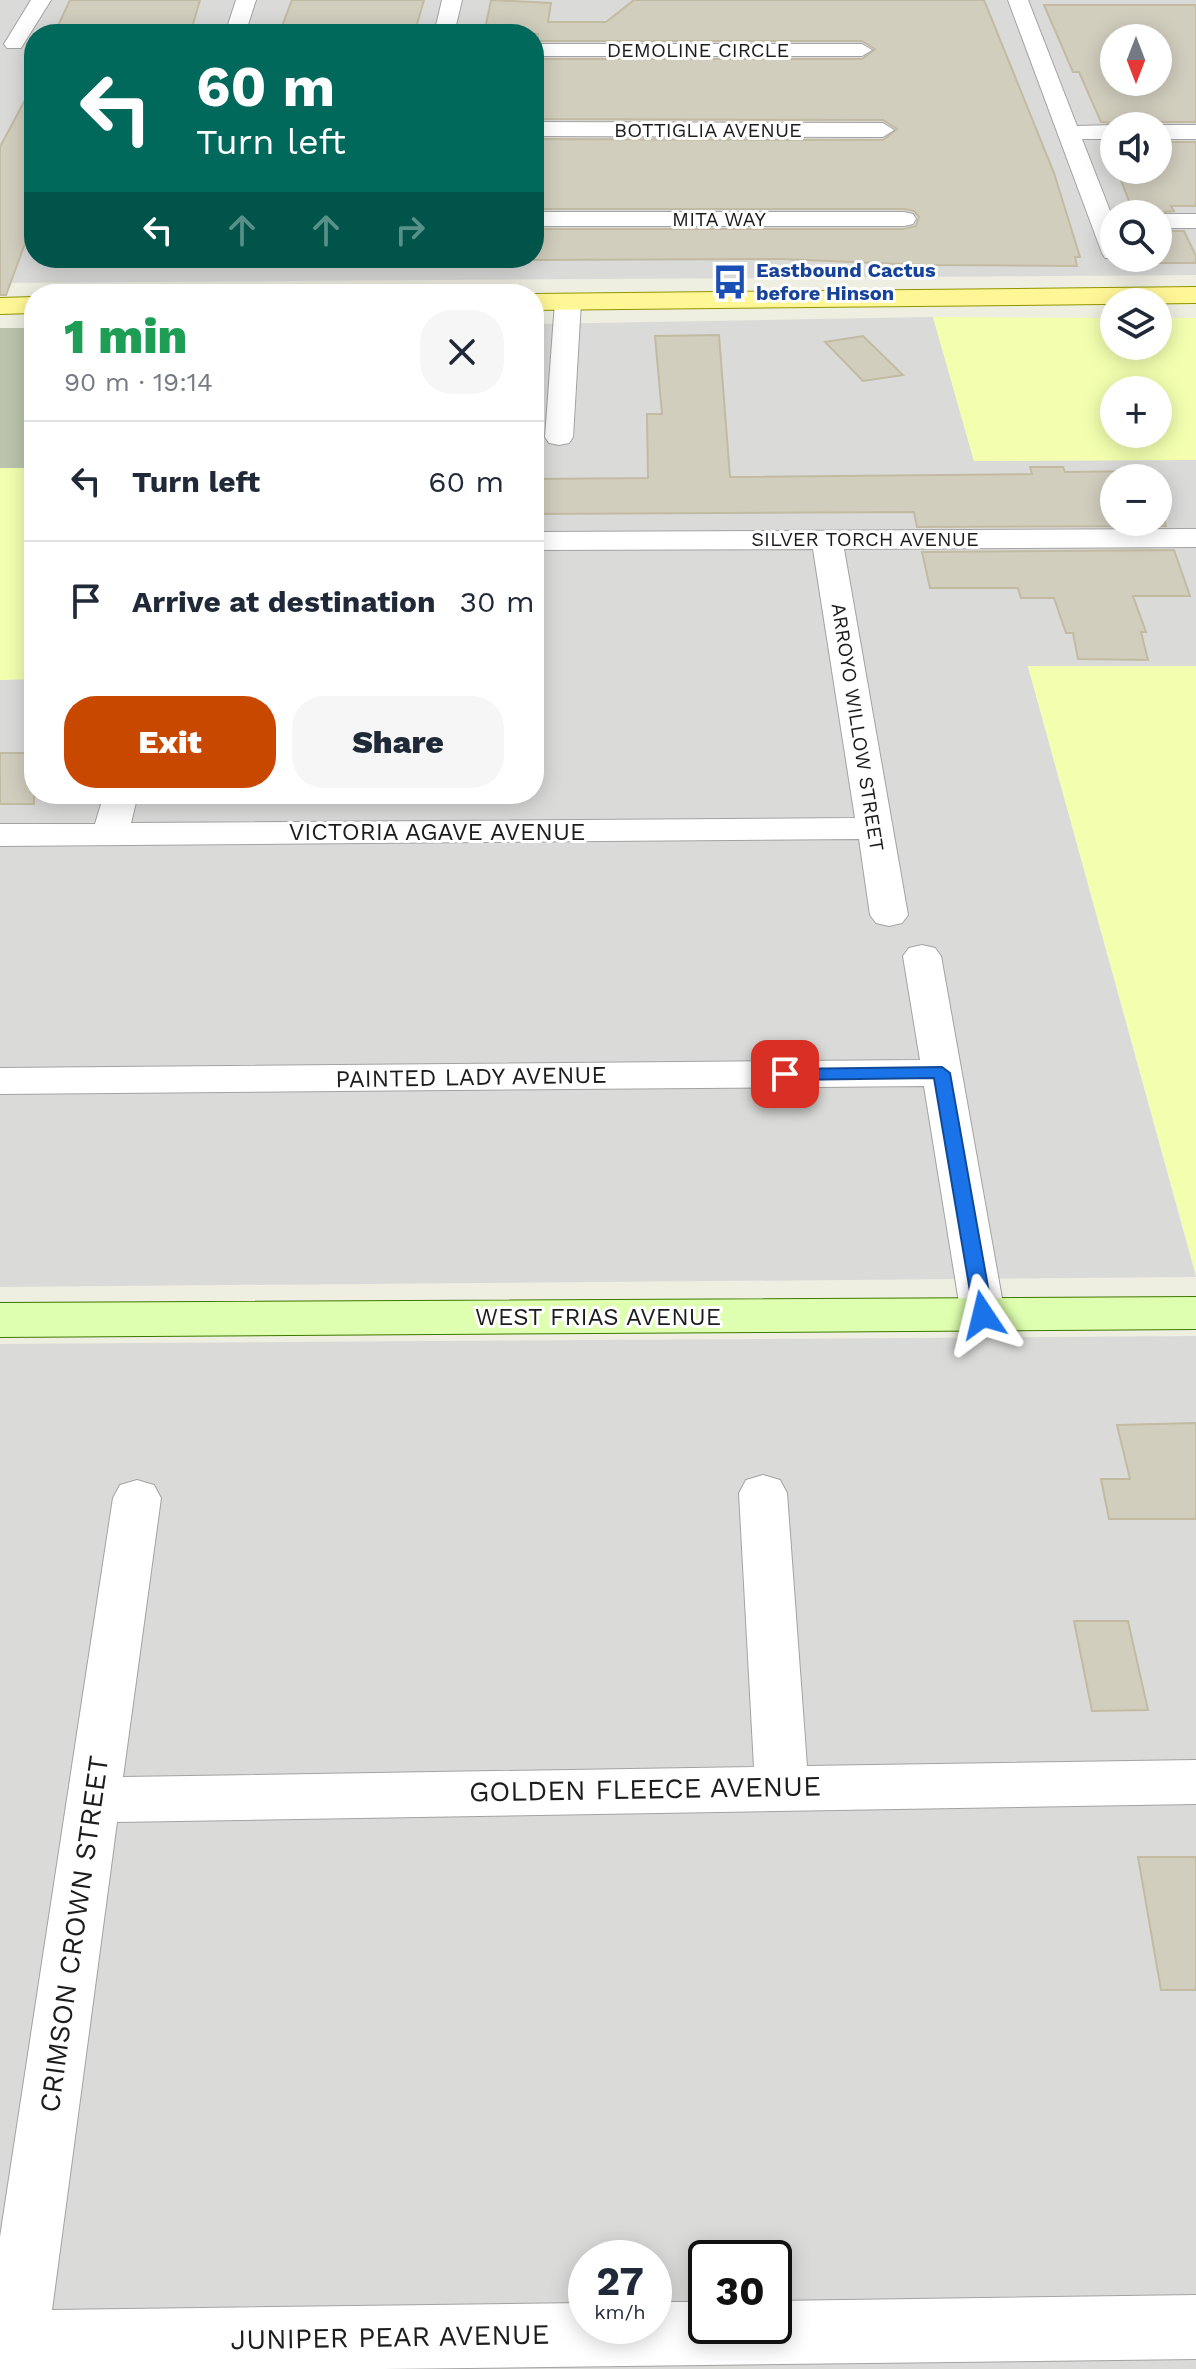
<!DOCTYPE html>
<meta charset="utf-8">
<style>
:root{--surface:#fff;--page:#f6f6f7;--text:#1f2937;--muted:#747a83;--line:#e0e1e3;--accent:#c94800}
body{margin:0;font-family:"Work Sans",sans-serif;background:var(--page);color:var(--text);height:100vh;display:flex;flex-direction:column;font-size:30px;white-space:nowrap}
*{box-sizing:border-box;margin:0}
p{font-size:26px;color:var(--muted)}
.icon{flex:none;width:44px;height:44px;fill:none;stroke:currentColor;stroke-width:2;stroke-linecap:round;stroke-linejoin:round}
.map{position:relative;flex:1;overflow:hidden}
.side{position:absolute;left:24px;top:284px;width:520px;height:520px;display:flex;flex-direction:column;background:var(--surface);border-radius:32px;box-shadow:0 4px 20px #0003}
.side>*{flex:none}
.guide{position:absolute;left:24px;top:24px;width:520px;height:244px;border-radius:32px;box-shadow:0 4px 20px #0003;background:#00695c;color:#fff;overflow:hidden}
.needle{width:52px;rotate:180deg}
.tools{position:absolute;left:1100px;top:24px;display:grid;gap:16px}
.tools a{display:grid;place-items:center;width:72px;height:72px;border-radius:50%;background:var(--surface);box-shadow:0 4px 20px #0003;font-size:40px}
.speed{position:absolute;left:568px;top:2240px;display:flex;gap:16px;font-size:40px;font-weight:700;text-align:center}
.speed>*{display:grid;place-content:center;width:104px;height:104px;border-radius:50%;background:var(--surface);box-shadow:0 4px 20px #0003;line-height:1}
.speed small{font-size:20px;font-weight:400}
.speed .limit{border:4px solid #111;border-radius:12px;background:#fff;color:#111}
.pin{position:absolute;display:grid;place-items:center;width:68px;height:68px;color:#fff;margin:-34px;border-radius:16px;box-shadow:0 4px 12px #0006}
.me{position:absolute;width:88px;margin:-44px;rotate:350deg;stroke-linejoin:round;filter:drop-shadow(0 0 6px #0008)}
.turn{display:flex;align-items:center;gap:28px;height:168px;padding:0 40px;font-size:36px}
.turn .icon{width:104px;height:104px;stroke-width:2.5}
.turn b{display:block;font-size:56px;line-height:68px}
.lanes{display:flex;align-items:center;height:76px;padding:0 40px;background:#0003;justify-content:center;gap:40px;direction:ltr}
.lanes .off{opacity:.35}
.round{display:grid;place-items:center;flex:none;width:84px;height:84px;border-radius:32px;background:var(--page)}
.overview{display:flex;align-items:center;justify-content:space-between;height:136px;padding:0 40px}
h1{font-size:48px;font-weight:800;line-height:60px;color:#1e9e55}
.button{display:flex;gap:16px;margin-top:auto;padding:16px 40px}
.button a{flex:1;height:92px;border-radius:32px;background:var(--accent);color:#fff;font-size:32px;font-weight:800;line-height:92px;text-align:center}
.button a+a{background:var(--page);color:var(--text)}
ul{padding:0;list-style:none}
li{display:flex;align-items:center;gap:24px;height:120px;padding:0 40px;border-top:2px solid var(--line)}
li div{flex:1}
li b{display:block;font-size:30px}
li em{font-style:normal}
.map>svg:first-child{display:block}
</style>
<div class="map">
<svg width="1196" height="2369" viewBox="0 0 1196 2369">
<rect width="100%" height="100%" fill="#eeefe1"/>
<g fill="#dadad9" fill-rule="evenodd">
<path d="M0,0H1196V275L0,283ZM34,34H534V258H34ZM1114,38H1158V82H1114ZM1114,126H1158V170H1114ZM1114,214H1158V258H1114Z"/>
<path d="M933,317L974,461L1196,460V666L1028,667L1196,1277L0,1287V680L34,679V794H534L537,324ZM1114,478H1158V522H1114Z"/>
<path d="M1196,1336V2369H0V1344ZM586,2258H654V2326H586ZM706,2258H774V2326H706Z"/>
</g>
<rect fill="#bbc4ac" x="0" y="328" width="34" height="140"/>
<g fill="#f3ffaf" fill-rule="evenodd">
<path d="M933,317L1114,318V346H1158V318H1196V460L974,461ZM1114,390H1158V434H1114Z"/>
<polygon points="0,468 34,468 34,679 0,680"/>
<polygon points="1028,666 1196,666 1196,1274"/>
</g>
<g fill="#d2cebe" stroke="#c2bba2" stroke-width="2" fill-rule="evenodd">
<polygon points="70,0 200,0 190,34 55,32"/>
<polygon points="292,0 424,0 414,34 279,34"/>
<polygon points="491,0 551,3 548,22 606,22 634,0 984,0 1054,173 1080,257 1075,257 1077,266 925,265 781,259 534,260 534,229 904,229 916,226 919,217 914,211 904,209 534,209 534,139 883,140 897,129 883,120 534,119 535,59 862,59 875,49 862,41 537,41 538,34 484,34"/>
<path d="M1044,5H1196V122H1158L1152,126L1101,122L1079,72H1073ZM1114,38H1158V82H1114Z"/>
<polygon points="34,83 34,219 6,295 0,295 0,147"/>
<polygon points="1158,142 1196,142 1196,206 1171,206 1174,211 1134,214 1117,170 1158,170"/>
<polygon points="1158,231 1184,231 1196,256 1196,263 1155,263 1155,258 1158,258"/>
<polygon points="719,335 730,477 1032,474 1030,467 1063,467 1065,472 1148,471 1151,478 1114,478 1114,522 1158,522 1158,495 1166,526 917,527 914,512 534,514 534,479 648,478 647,414 662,414 655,336"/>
<polygon points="863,336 903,375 863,381 825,342"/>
<polygon points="1174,550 1190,596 1133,596 1146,632 1141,632 1148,660 1078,659 1073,633 1066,633 1054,598 1021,598 1018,588 930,588 922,552"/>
<rect x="0" y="753" width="34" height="51"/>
<polygon points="1196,1423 1196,1519 1109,1519 1101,1479 1130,1479 1117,1425"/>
<polygon points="1074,1621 1128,1621 1148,1710 1092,1711"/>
<polygon points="1138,1857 1196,1857 1196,1990 1161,1990"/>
</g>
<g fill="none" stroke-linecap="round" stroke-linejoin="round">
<g stroke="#a3a3a3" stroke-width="2">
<g id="street">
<polygon points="31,0 51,0 21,48 7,48 4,44"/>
<polygon points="236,0 256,0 245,34 225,34"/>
<polygon points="442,0 462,0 454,34 434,34"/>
<polygon points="1008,0 1028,0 1077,126 1114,125 1117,126 1114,126 1114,139 1082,139 1114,221 1114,258 1123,258 1105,258 1102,253"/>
<polygon points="534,44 862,44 872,50 862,56 534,56"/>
<polygon points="534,122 883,123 894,130 883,137 534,136"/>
<polygon points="1158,125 1196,125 1196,139 1158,139 1158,126 1155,126"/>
<polygon points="534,212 904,212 913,214 916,219 913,224 904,226 534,226"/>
<rect x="1158" y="214" width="38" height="14"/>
<polygon points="568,294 577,297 581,302 573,437 569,443 559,445 549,443 545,437 555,302 559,297"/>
<polygon points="1196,529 1196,547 844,549 908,915 902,923 889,926 876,923 870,915 859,839 0,846 0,824 95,824 104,794 138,794 131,823 855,818 813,549 534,550 534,532"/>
<polygon points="922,945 935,948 941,956 1005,1315 999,1326 983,1331 967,1326 961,1315 924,1086 0,1094 0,1068 920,1060 903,956 909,948"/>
<polygon points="763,1475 780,1480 787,1493 807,1766 1196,1760 1196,1804 117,1822 52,2310 586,2303 586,2326 654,2326 654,2302 706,2302 706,2326 774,2326 774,2301 1196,2295 1196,2359 384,2369 0,2369 0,2237 113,1498 120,1485 137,1480 154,1485 161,1498 123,1777 754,1767 739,1493 746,1480"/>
</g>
</g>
<g stroke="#3f7700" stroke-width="2">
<polygon id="secondary" points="1196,1297 1196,1329 0,1337 0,1303"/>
</g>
<g stroke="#919500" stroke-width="2">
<g id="primary">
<polygon points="1196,287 1196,303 534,310 534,294"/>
<polygon points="34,297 34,313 0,314 0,298"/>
</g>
</g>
<use href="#street" fill="#fff" fill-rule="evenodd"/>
<use href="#secondary" fill="#deffaf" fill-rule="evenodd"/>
<use href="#primary" fill="#fff796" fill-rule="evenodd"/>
</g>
<polygon fill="#1a73e8" stroke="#114b97" stroke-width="2" points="942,1067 950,1073 993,1315 983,1321 974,1315 934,1078 785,1080 776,1074 785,1069"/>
<defs>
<g id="bus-bare" transform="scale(2.76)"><path d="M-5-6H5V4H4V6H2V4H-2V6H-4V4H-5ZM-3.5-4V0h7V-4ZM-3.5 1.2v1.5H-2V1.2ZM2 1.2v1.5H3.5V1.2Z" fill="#1a4fb4" stroke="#fff" stroke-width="2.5" paint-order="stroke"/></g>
</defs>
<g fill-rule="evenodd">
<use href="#bus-bare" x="730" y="282"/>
</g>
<g text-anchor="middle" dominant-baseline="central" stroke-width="6" stroke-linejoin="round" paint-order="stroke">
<g font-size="20" fill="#1c1c1c" stroke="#fff">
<text x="698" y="50">DEMOLINE CIRCLE</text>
<text x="708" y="130">BOTTIGLIA AVENUE</text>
<text x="719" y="219">MITA WAY</text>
<text x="865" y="539">SILVER TORCH AVENUE</text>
<text transform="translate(858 727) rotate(81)">ARROYO WILLOW STREET</text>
</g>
<g font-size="20" font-weight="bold" fill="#164399" stroke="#fff" text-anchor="start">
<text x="756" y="270">Eastbound Cactus<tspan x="756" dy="23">before Hinson</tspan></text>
</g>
<g font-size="24" fill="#1c1c1c" stroke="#fff">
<text x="437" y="832">VICTORIA AGAVE AVENUE</text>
<text transform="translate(471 1077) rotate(-1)">PAINTED LADY AVENUE</text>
<text x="598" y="1317">WEST FRIAS AVENUE</text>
</g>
<g font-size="28" fill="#1c1c1c" stroke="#fff">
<text transform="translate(645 1789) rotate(-1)">GOLDEN FLEECE AVENUE</text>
<text transform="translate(74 1934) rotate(-82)">CRIMSON CROWN STREET</text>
<text transform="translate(390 2337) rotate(-1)">JUNIPER PEAR AVENUE</text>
</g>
</g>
</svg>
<div class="tools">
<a><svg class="needle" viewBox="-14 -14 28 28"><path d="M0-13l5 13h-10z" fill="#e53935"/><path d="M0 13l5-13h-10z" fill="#747a83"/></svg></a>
<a><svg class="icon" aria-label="sound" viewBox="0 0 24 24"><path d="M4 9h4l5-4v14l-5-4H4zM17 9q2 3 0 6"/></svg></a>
<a><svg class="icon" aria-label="search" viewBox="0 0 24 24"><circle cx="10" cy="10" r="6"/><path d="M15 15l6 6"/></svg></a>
<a><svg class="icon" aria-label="layers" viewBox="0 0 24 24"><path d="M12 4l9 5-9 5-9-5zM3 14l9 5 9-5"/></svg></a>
<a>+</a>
<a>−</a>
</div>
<div class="speed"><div>27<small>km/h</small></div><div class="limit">30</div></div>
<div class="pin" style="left:785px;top:1074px;background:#d93025"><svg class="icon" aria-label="arrive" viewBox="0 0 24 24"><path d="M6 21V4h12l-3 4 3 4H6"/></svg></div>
<svg class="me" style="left:983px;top:1315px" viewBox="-20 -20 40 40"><path d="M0-17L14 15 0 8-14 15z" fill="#1a73e8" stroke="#fff" stroke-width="4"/></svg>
<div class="guide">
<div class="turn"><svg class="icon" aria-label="left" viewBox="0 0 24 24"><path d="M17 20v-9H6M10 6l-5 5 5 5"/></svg><div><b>60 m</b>Turn left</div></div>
<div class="lanes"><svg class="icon" aria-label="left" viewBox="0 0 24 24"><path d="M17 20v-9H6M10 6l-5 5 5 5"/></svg><svg class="icon off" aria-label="ahead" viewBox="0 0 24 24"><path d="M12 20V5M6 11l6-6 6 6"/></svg><svg class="icon off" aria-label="ahead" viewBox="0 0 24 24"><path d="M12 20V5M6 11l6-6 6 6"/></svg><svg class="icon off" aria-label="right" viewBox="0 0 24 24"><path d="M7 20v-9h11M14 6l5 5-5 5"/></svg></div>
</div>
<section class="side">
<div class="overview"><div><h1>1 min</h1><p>90 m · 19:14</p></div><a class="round"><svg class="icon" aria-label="close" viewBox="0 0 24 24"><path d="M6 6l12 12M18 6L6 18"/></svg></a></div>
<ul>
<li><svg class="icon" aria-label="left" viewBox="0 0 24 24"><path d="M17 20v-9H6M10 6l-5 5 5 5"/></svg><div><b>Turn left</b></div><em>60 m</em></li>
<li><svg class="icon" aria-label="arrive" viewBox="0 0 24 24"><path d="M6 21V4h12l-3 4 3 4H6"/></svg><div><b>Arrive at destination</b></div><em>30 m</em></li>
</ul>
<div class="button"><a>Exit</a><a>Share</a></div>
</section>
</div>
